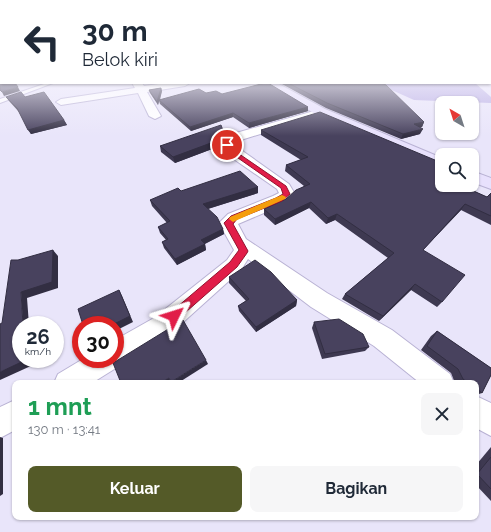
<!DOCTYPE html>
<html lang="id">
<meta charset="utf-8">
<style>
:root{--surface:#fff;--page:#f6f6f7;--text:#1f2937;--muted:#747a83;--accent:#545a28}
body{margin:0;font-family:Raleway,sans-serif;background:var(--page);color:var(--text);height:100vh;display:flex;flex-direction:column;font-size:15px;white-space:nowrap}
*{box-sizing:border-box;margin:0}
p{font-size:13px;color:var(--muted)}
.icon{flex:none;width:22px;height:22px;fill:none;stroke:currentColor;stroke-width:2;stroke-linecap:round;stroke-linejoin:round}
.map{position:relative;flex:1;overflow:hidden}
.side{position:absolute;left:12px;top:380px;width:467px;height:140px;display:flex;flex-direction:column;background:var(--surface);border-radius:8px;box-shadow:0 1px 3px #0004}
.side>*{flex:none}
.top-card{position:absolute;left:0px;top:0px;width:491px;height:84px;box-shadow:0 1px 3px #0004;background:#fff;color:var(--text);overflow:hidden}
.needle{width:26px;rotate:321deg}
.buttons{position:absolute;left:435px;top:96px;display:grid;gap:8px}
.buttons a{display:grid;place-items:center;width:44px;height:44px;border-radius:8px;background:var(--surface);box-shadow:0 1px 3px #0004;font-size:20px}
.speed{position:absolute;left:12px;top:316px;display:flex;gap:8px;font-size:20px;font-weight:700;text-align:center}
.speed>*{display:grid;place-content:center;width:52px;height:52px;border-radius:50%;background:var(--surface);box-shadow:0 1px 3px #0004;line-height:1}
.speed small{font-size:10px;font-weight:400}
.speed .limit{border:6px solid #d22;background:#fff;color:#111}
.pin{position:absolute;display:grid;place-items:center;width:34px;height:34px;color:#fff;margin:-17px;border:2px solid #fff;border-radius:50%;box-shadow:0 1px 4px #0007}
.me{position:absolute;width:44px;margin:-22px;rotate:49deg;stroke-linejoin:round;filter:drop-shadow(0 0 3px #0008)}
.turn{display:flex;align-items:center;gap:14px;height:84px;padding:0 16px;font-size:18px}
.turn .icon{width:52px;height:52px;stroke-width:2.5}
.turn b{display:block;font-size:28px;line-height:34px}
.round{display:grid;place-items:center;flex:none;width:42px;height:42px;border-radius:8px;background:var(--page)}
.headline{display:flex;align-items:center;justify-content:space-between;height:68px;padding:0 16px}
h1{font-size:24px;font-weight:700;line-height:30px;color:#1e9e55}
.primary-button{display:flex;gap:8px;margin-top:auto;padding:8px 16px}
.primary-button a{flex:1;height:46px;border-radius:8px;background:var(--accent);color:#fff;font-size:16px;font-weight:700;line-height:46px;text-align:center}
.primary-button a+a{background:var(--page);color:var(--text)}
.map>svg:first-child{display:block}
</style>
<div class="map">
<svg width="491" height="532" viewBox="0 0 491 532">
<rect width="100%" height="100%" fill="#e9e5fa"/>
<polygon fill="#b9ade4" points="376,83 475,83 491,97 491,103 414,100"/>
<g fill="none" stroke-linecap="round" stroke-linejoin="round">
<g stroke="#b9b2d4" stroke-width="2">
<polygon id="service" points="47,83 53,83 0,103 0,99"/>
</g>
<g stroke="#b9b2d4" stroke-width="2">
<g id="minor">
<polygon points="132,83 142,83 144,86 166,83 190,83 185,86 147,92 161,116 155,119 149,116 138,93 61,105 56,102 61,99 135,88"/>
<path d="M321,109L325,110L327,112L325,114L244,139L234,145L289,184L295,194L285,204L238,224L246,239L327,293L392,330L450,374L454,383H420L374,346L311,307L248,259L241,270L170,334L117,365L116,368L92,383H54L58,374L83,359H115V340L154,318L227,260L234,250L219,223L228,214L273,196L279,193L277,189L225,153L221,145C225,139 229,136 236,133Z"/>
<polygon points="476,396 491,403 491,436 476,428"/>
<polygon points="15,400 15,430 0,438 0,407"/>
</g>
</g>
<g stroke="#b9b2d4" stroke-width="2">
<g id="secondary">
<polygon points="264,83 277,83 325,109 442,158 442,169 317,115"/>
<polygon points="472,171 491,178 491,189 472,182"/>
</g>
</g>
<use href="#service" fill="#fff" fill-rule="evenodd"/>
<use href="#minor" fill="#fff" fill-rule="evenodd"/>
<use href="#secondary" fill="#e8e1fd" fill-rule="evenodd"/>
</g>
<g fill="#3e3951">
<polygon points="280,83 382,83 424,122 422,127 419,127 420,134 401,139 326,108"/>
<polygon points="161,88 162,91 160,100 206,93 222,94 308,107 308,111 249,128 233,117 191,131 160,104 159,101 158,105 150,93 149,90"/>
<polygon points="6,97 25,97 64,120 67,125 31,134 19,112 9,101"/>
<polygon points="261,130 442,175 441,176 487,197 491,193 491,225 461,210 423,250 442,302 437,307 411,290 379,321 342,299 345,294 388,258 335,220 326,224 309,208 275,225 264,215 264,209 286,199 304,186 285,171 286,165 301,160 261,135"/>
<polygon points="224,138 220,146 175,163 161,152 160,146"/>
<polygon points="258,187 258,193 208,209 223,229 224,234 205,244 206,250 177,265 164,248 162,242 166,240 160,233 158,227 167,223 152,206 150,200 181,191"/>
<polygon points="229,277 297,300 296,306 256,332 239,311 238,306 246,301 229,283"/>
<polygon points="314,322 369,347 365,351 322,359 312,328"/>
<polygon points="437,331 491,368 491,375 482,393 476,395 476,383 455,383 451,373 421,350 431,336"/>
<polygon points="491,447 491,501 476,485 476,465"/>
</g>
<g fill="#322e42">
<polygon points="145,83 155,83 146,84"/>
<polygon points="18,87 20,91 4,96 2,92"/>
<polygon points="161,88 162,91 159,100 159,101 158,105 157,102"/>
<polygon points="308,107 308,111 249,128 249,123"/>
<polygon points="233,113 233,117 191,131 190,127"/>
<polygon points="64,120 67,125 31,134 28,130"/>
<polygon points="424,122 422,127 412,129 414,124"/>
<polygon points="423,129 420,134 401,139 403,134"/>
<polygon points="224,133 224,138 220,146 175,163 173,157"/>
<polygon points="442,172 442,175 434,181 438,175"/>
<polygon points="258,187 258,193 204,210 203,204"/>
<polygon points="311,202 309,208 275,225 275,219"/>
<polygon points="465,204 461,210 418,255 423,250"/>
<polygon points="337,214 335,220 326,224 328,218"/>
<polygon points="223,229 224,234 202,245 201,240"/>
<polygon points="205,244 206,250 177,265 175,259"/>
<polygon points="53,250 58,256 58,288 27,298 29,325 23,325 21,292"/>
<polygon points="415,284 411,290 379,321 383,316"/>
<polygon points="119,290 122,296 133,322 115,331 115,325 112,325"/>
<polygon points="297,300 296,306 256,332 256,327"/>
<polygon points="25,359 32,359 33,365 0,380 0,372"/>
<polygon points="206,360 208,364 178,383 171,383 171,382"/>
<polygon points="169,378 171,382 169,383 160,383"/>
<polygon points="0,437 3,438 3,494 0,496"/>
</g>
<g fill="#48425e" stroke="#322e42">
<polygon points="1,81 1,83 15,83 18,87 2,92 0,90 0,82"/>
<polygon points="265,83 268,83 308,107 249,123 233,113 190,127 159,100 199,89 206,93 216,91 222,94"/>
<polygon points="288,83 382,83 386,85 424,122 414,124 423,129 403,134 327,103"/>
<polygon points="161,88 157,102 149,90"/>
<polygon points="21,92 25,97 44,92 64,120 28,130 17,108 6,97"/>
<polygon points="320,112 442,163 442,172 438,175 442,177 442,185 460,185 487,197 491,193 491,216 465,204 423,250 465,275 442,302 415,284 383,316 345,294 394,253 337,214 328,218 311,202 275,219 264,209 286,199 296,190 310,184 286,165 308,157 261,130"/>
<polygon points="221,125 224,133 219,140 173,157 160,146"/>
<polygon points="240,171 258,187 203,204 217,217 223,229 201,240 205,244 175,259 162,242 168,239 158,227 170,221 150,200 178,188 181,191"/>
<polygon points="53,250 52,282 21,292 23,325 21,325 21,359 25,359 26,360 0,372 0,324 2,323 11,260 18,260"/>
<polygon points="255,260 271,272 297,300 256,327 238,306 249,299 229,277"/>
<polygon points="119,290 130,316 112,325 83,325 78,309"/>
<polygon points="339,319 363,334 369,347 325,354 314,322"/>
<polygon points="183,320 206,360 171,382 169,378 160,383 121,383 113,363"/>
<polygon points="437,331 491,368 491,375 482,393 476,388 476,383 468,383 463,379 458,369 427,346"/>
<polygon points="491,457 491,489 477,474"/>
</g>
<linearGradient id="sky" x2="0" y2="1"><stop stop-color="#95aef0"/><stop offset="0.46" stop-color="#f5f3fd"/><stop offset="1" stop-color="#f5f3fd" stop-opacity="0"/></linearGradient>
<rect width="491" height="136" fill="url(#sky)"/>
<polygon fill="#e11d48" stroke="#92132f" points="227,143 229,144 232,149 286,186 290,194 282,201 237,219 233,224 248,251 247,253 237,267 178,319 174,321 170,319 169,316 170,313 230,262 239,250 224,223 231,216 276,198 283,194 281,188 228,151 224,145"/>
<polygon fill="#f59e0b" points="282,195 286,197 285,199 235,221 233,222 229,219 230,217"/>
</svg>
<div class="buttons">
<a><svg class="needle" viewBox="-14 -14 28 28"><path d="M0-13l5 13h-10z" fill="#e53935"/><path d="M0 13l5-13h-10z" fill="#747a83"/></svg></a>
<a><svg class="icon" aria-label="search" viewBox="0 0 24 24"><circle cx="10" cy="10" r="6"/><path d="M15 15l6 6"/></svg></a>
</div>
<div class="speed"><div>26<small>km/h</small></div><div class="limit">30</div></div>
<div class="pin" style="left:227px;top:145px;background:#d93025"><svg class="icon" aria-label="arrive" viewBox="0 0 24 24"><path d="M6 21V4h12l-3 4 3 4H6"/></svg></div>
<svg class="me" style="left:174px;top:316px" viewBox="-20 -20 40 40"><path d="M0-17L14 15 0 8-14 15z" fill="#e11d48" stroke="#fff" stroke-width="4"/></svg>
<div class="top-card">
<div class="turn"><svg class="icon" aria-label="left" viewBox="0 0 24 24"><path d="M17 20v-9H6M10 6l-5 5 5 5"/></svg><div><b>30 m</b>Belok kiri</div></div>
</div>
<section class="side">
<div class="headline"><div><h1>1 mnt</h1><p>130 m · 13:41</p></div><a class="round"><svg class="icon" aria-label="close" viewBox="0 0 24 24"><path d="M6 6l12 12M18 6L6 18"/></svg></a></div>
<div class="primary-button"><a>Keluar</a><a>Bagikan</a></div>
</section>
</div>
